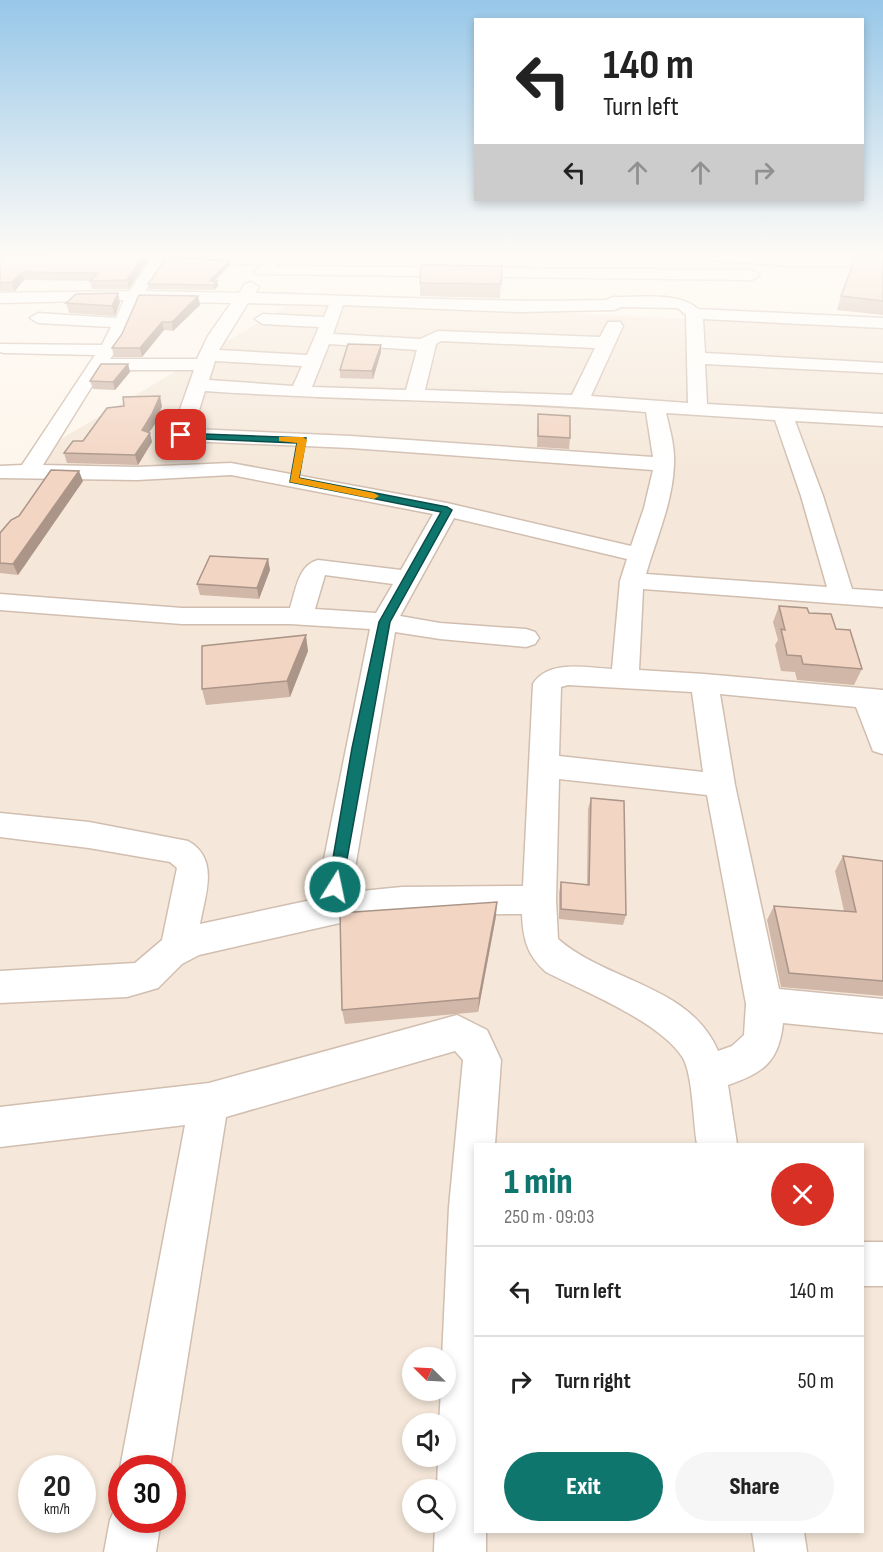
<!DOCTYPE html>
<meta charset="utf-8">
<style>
:root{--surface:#fff;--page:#f6f6f6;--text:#222;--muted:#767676;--line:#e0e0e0;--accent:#0f766e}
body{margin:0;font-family:"Sofia Sans Condensed",sans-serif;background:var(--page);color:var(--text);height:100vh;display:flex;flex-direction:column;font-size:22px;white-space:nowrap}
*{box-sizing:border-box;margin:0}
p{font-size:20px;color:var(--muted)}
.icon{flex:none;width:33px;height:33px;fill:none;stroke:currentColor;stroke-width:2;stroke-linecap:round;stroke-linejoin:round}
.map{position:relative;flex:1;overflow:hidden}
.details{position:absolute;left:474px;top:1143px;width:390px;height:390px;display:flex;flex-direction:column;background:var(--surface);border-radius:0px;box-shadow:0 3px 9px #0003}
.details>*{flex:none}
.top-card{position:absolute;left:474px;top:18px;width:390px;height:183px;border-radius:0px;box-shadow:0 3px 9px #0003;background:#fff;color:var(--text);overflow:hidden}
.needle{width:39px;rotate:294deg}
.buttons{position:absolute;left:402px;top:1347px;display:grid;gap:12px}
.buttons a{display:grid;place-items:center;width:54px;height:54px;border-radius:50%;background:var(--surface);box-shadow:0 3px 9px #0003;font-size:30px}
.speed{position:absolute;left:18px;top:1455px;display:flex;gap:12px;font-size:30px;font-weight:700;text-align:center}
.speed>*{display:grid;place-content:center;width:78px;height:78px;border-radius:50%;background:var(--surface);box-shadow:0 3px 9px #0003;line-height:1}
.speed small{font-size:15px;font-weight:400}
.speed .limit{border:9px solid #d22;background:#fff;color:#111}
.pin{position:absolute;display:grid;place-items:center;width:51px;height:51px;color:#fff;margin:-26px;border-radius:12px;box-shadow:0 3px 9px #0006}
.me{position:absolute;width:66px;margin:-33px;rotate:10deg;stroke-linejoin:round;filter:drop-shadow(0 0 4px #0008)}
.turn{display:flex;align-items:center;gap:21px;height:126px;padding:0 30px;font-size:27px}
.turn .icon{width:78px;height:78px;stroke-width:2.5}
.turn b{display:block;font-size:42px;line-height:51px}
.lanes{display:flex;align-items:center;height:57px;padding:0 30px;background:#0003;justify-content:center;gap:30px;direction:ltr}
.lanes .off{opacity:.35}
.round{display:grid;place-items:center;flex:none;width:63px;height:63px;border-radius:32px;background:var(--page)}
.overview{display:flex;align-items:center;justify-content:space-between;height:102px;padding:0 30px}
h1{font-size:36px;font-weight:800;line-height:45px;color:var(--accent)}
.button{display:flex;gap:12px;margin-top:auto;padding:12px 30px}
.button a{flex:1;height:69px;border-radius:36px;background:var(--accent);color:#fff;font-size:24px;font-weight:800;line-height:69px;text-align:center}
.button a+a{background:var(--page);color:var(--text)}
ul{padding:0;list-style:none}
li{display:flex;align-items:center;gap:18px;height:90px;padding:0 30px;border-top:2px solid var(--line)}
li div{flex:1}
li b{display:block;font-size:22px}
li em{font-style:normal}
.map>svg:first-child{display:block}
</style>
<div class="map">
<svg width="883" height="1552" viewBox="0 0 883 1552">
<rect width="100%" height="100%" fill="#fdf6ec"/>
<path fill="#f5e8da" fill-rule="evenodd" d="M295,301L883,328V1552H0V475ZM476,1144H862V1532H476ZM412,1358H446V1390H412ZM412,1424H446V1456H412ZM32,1468H82V1520H32ZM122,1468H172V1520H122ZM412,1490H446V1522H412Z"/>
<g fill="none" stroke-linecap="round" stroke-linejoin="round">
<g stroke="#d1beb0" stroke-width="3">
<g id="street">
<path d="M140,253H219L275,256L283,261L275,266L167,259L145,291L239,293L245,284L251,282L259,287L255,293C372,296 489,303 606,300L613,297C640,298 678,291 698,309L883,318V328L703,319L705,353L883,363V373L705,364L707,404L883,414V426L795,421L823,496L852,589L883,591V607L643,589L639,670L704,674L883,690V754L873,751L856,707L720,694L735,785L779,989L883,999V1033L783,1023C779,1062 763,1073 728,1085L737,1144H697C693,1122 693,1076 683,1058C661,1022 583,991 546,972C527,955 523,939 522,914L402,915L362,918L199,955L182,964L158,988L127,997L0,1003V971L135,963L162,940L177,868L170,862L89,848L0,837V813L89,822L188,841C220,859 205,895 200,924L316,899L370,629L290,624H182L0,610V594L182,608H290C296,590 298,565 318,560L401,570L433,514L231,475L137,480L0,478V466L22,465L95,355L4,353L0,352V344L102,345L111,327L38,323L30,318L38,313L116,318L124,300L0,303V293L130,291L152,258L142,256ZM140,301L231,303L208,336L197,359H110L122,342ZM248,303L329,305L324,317L263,314L255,319L263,324L319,327L307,355L219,350ZM343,305L519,312L614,310L621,307L678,308L686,315L688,403L591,396L623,326L620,322H608L600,337L438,331L420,339L333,334ZM441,341L595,348L572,395L425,390L436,344ZM329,344L417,350L406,390L312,387ZM215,361L302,366L293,386L209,380ZM102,370H194L178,415L162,450L165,454L172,456L179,454L187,441L351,448L653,470L644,508L631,546L447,503L231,463L137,467L43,465ZM205,391C352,401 500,400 646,412L653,457L351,436L193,429ZM666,413L775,420L801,496L827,587L646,574C656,539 673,502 674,464C675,447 670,430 666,413ZM454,518L627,559L620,581L612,669C586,668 549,659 533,684L523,886L402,887L351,892L395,632L440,639L526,647L535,644L539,638L535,632L526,629L440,623L400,616ZM325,575L393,584L376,613L315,609ZM568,685L692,692L703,772L559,756L561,687ZM559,779L707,795L746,1004L744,1035L732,1046L718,1051C690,985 607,982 558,939L556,900Z"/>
<polygon points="663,253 883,257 883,267 790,266 670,257"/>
<polygon points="262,266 752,270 760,275 752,280 257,274 254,271"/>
<polygon points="457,1015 487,1030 501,1060 495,1144 476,1144 476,1532 486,1532 486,1552 434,1552 435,1522 446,1522 446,1490 437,1490 438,1456 446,1456 446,1424 439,1424 441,1390 446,1390 446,1358 442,1358 449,1207 463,1060 455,1051 226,1117 170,1468 122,1468 122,1472 120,1468 185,1125 0,1147 0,1107 209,1083"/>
<rect x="862" y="1242" width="21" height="44"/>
<polygon points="122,1500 122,1520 161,1520 156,1552 104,1552 110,1520 118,1502"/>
<polygon points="752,1532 804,1532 807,1552 755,1552"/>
</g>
</g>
<use href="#street" fill="#fff" fill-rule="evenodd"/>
</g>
<g fill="#d1b7a8">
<polygon points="57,253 147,253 148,260 129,289 92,289 90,281 24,280 15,291 0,291 0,256 48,255"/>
<polygon points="883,256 883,315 837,310 841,296"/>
<polygon points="230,265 215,281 217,281 218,286 214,290 149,289 148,284"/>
<polygon points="502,266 500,298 420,296 420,283"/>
<polygon points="198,296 200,305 173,331 164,330 142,357 114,357 112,348"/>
<polygon points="120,302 115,316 69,313 66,303"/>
<polygon points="381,352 373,379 340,378 340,370"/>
<polygon points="128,364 130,372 115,390 93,389 90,381"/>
<polygon points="162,406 155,424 149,432 152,442 138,465 67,463 64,453 83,441"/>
<polygon points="538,414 570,438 569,449 537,447"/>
<polygon points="83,481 18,575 0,573 0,533"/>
<polygon points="268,559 270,570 259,599 200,595 197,584"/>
<polygon points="779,606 809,613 836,629 862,669 854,685 797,680 795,672 781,671 775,645 778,640 773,622"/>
<polygon points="308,651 290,697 206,705 202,689"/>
<polygon points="591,798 626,915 623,925 559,919 559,893 561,882 587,885 588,809"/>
<polygon points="843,856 883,861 883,996 781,987 767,920 774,906 844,911 835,871"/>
<polygon points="496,916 478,1012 345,1024 342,1010"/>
</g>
<g fill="#aa9588">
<polygon points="145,253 147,253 148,260 129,289 127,280"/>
<polygon points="229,261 230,265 211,285 210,281"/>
<polygon points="22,272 24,280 15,291 12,282"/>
<polygon points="217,281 218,286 214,290 213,285"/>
<polygon points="118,293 120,302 115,316 112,306"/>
<polygon points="198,296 200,305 173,331 172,322"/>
<polygon points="162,322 164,330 142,357 140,348"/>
<polygon points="381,345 381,352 373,379 372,371"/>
<polygon points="128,364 130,372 115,390 113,382"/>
<polygon points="160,396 162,406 155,424 144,440 142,430"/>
<polygon points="150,433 152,442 138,465 135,455"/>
<polygon points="79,471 83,481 18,575 13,564"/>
<polygon points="268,559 270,570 259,599 257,588"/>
<polygon points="306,635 308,651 290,697 287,681"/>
<polygon points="497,902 496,916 478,1012 479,998"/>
</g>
<g fill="#f3d5c3" stroke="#aa9588" stroke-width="1.5">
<polygon points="57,253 145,253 127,280 90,281 98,273 22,272 12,282 0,283 0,256 48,255"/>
<polygon points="856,256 883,256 883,301 841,296"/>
<polygon points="167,257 229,261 210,281 217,281 213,285 148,284"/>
<polygon points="421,265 502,266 501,284 420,283"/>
<polygon points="118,293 112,306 66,303 76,294"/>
<polygon points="139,295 198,296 172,322 162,322 140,348 112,348 122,334"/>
<polygon points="348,344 381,345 372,371 340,370"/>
<polygon points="101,364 128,364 113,382 90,381"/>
<polygon points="160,396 152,414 142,430 150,433 135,455 64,453 73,441 83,441 107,408 124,406 123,397"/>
<polygon points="538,414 570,416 570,438 538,436"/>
<polygon points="51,470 79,471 13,564 0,563 0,533 11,520 19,516"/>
<polygon points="210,556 268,559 257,588 197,584"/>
<polygon points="779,606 807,608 809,613 831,614 836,629 850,630 862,669 803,664 801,656 787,655 781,629 785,630"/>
<polygon points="306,635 287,681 202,689 202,646"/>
<polygon points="591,798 624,801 626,915 561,909 561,882 589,885"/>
<polygon points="843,856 883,861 883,981 789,973 774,906 856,912"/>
<polygon points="497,902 479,998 342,1010 340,913"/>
</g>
<linearGradient id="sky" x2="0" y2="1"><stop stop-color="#97c7e8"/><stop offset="0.54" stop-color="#fefbf6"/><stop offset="1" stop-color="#fefbf6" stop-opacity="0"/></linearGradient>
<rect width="883" height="470" fill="url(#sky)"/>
<polygon fill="#0f766e" stroke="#0a4d48" stroke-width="1.5" points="177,433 306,438 299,478 447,507 452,510 390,622 341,892 335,894 330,892 328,887 352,748 379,622 441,512 290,482 297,443 181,438 176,435"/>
<polygon fill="#f59e0b" points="279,437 303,437 307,440 299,478 374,493 379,496 374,499 290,482 297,443 279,441"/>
</svg>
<div class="buttons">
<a><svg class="needle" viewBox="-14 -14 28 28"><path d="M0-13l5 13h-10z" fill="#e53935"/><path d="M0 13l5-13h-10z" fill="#767676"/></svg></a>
<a><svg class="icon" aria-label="sound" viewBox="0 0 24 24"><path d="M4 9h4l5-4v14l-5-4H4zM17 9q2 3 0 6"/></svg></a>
<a><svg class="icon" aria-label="search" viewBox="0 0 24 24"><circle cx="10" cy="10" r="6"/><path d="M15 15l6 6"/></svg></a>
</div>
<div class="speed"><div>20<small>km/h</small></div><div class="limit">30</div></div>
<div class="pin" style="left:181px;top:435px;background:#d93025"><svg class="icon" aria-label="arrive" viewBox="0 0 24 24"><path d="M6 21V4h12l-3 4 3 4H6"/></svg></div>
<svg class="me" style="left:335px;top:887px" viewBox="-20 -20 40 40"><circle r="17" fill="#0f766e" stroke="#fff" stroke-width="3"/><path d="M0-11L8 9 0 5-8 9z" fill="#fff"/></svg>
<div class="top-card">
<div class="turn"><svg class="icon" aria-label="left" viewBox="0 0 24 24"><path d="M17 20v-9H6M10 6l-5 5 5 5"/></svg><div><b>140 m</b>Turn left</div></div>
<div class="lanes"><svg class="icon" aria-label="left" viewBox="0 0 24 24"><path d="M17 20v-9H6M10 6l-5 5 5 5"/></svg><svg class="icon off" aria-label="ahead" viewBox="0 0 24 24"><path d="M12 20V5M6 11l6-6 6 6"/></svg><svg class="icon off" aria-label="ahead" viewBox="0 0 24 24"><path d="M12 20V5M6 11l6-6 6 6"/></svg><svg class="icon off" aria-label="right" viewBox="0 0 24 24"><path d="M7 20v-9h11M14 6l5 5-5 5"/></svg></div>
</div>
<section class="details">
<div class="overview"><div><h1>1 min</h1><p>250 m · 09:03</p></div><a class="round" style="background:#d93025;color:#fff"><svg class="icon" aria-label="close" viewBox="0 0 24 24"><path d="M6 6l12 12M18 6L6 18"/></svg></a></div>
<ul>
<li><svg class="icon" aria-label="left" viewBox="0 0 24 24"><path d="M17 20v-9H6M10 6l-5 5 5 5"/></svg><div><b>Turn left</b></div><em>140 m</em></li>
<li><svg class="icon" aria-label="right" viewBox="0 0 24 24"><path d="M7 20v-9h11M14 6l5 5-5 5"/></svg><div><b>Turn right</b></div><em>50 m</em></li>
</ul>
<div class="button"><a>Exit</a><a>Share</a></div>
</section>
</div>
